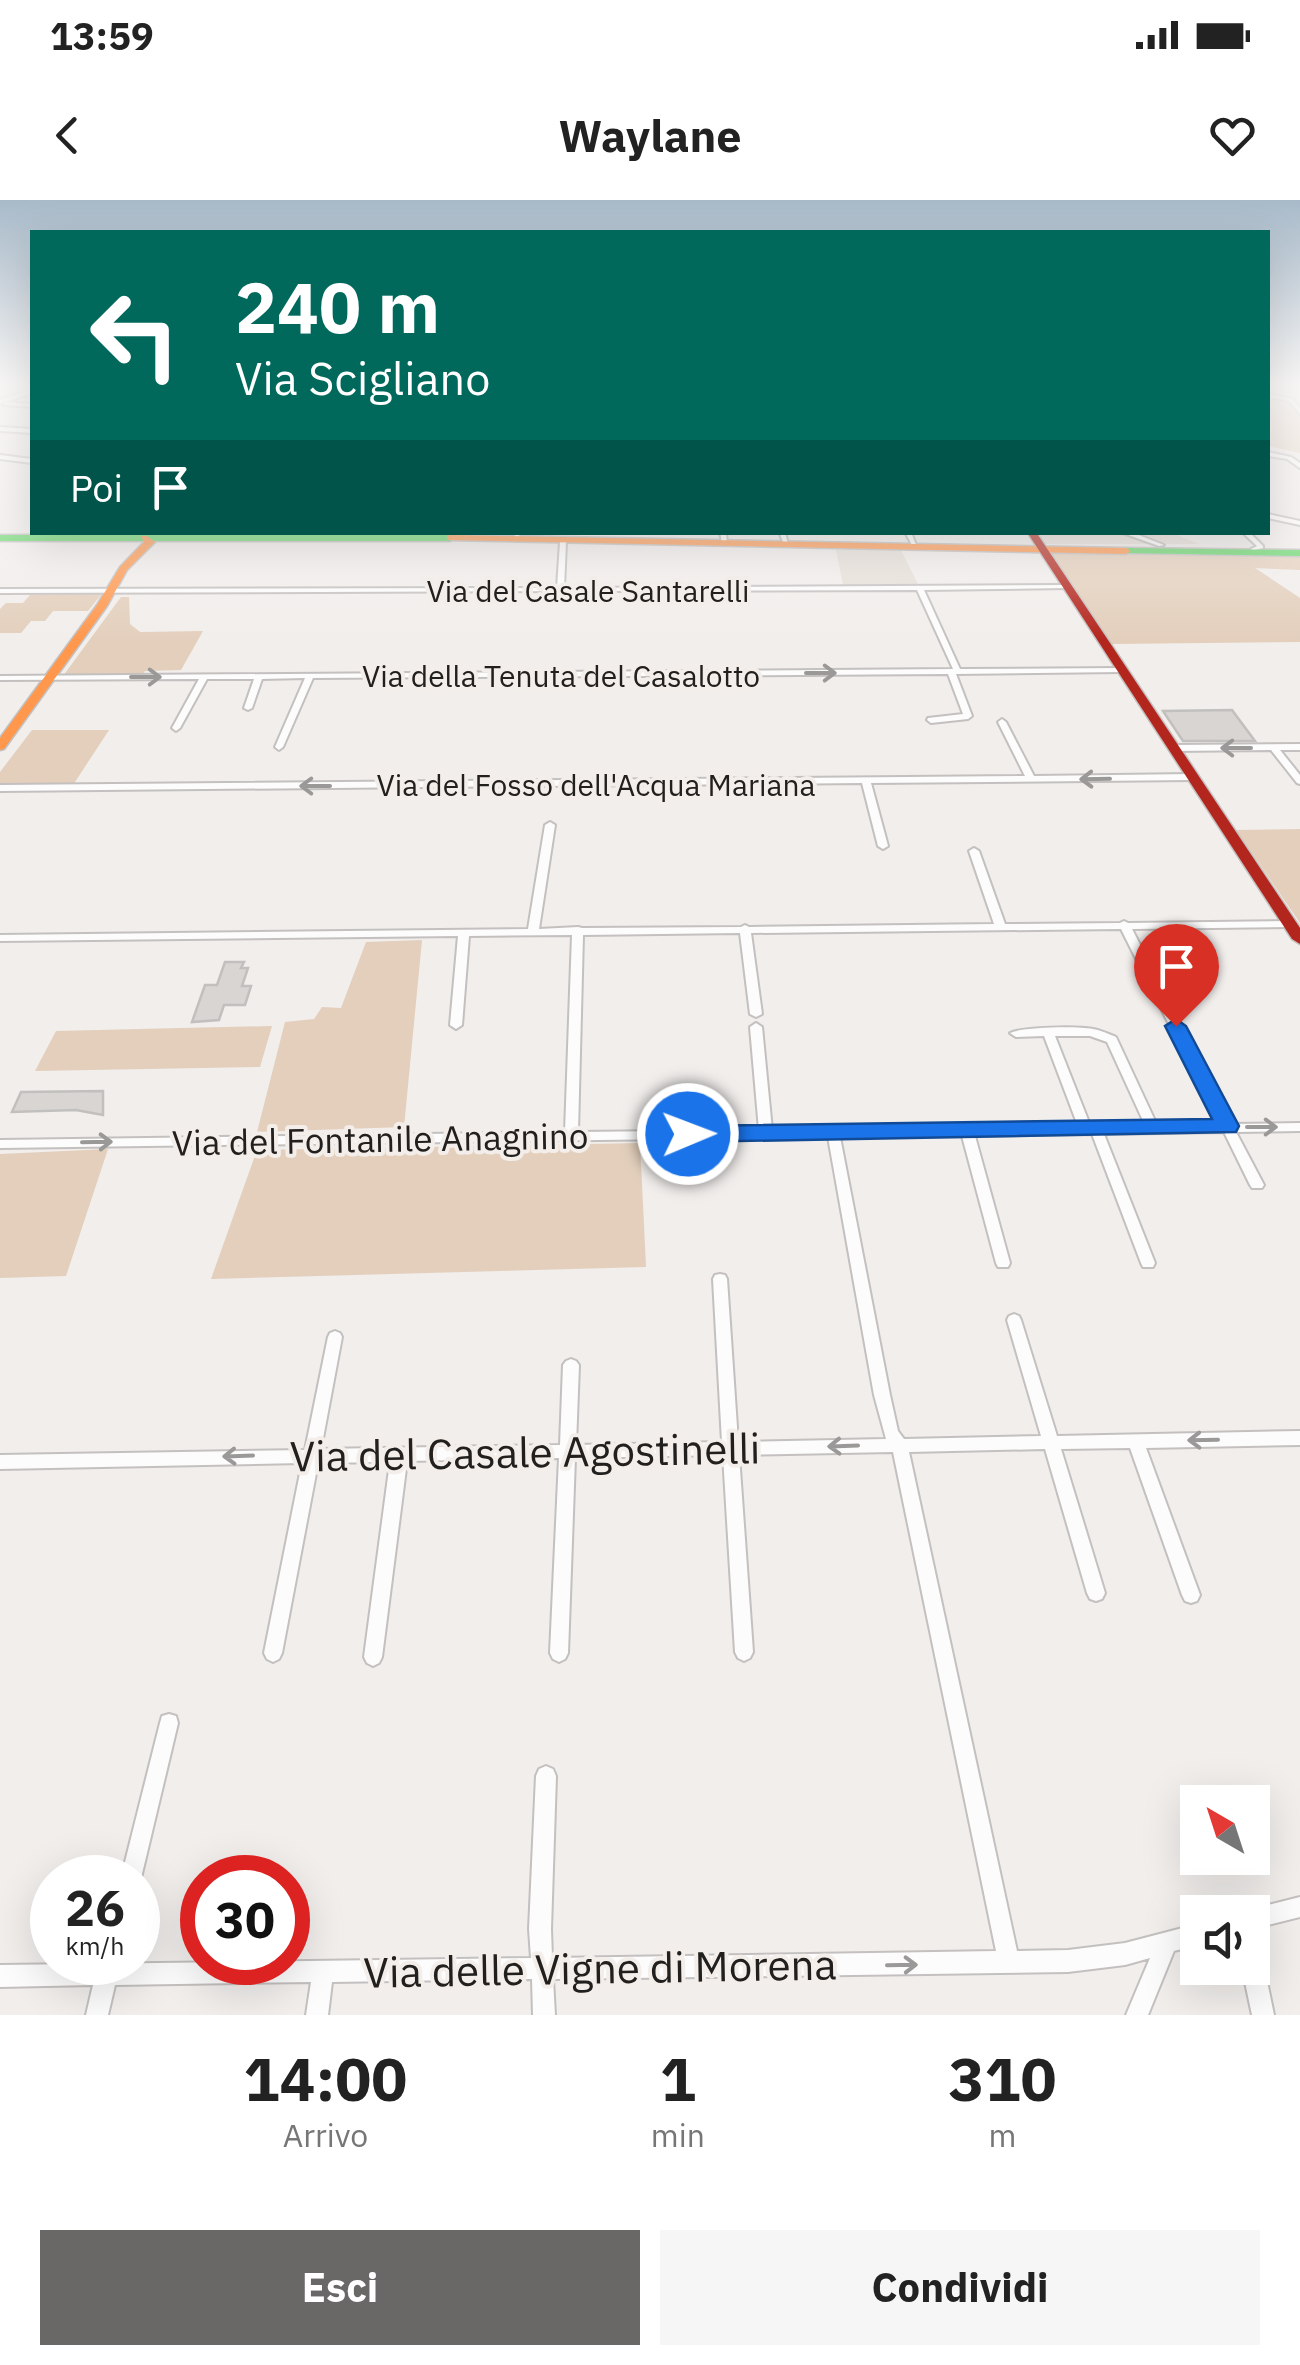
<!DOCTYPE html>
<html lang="it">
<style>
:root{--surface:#fff;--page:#f6f6f6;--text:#222;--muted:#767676;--accent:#6a6866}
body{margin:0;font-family:"IBM Plex Sans",sans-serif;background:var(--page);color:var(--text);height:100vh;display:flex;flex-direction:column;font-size:38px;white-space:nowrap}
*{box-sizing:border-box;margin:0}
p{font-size:32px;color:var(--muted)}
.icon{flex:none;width:55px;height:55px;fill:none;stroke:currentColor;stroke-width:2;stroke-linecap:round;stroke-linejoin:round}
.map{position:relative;height:1815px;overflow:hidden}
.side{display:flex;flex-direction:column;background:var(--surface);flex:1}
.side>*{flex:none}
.guide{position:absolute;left:30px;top:30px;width:1240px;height:305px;border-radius:0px;box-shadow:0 10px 40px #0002;background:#00695c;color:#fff;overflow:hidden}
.needle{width:65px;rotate:321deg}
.buttons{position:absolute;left:1180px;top:1585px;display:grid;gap:20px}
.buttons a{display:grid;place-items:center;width:90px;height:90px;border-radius:0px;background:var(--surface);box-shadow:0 10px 40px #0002;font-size:50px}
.speed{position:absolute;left:30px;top:1655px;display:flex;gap:20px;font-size:50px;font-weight:700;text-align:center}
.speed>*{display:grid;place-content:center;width:130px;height:130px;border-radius:50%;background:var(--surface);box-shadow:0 10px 40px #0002;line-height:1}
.speed small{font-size:25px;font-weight:400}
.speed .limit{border:15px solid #d22;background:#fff;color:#111}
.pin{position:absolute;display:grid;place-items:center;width:85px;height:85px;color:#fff;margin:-102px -42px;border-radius:50% 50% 50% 0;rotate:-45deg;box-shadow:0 0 10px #0007}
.pin .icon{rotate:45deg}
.me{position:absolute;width:110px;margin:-55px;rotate:89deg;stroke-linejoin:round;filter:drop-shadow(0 0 8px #0008)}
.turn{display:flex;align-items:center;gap:35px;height:210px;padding:0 40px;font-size:45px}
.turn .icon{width:130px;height:130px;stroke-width:2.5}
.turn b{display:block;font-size:70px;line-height:85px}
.then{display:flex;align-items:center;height:95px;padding:0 40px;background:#0003;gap:20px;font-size:38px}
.eta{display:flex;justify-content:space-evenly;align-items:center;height:170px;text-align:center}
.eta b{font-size:60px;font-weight:700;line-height:70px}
.primary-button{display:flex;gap:20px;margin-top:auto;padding:20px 40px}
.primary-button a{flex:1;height:115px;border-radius:0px;background:var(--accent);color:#fff;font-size:40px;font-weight:700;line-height:115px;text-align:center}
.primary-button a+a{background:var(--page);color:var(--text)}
.status{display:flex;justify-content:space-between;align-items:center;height:70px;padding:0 50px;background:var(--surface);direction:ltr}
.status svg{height:28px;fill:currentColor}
header{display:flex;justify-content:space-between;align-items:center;height:130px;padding:0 40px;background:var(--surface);font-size:45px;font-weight:700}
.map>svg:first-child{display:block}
</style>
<div class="status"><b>13:59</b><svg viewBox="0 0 49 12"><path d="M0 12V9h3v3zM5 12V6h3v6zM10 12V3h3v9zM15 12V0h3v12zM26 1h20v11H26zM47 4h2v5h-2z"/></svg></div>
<header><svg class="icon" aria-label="back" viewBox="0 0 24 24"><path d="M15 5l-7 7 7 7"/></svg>Waylane<svg class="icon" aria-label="heart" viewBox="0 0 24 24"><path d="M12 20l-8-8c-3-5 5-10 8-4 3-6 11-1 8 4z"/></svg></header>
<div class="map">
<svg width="1300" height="1815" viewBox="0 0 1300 1815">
<rect width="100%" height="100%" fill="#f1eeec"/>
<g fill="#e7e0d9">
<polygon points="1036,333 1172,333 1199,344 1042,344"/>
<polygon points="836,350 901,350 918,384 843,385"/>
</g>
<g fill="#e3cfbc">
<polygon points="1268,196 1291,200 1300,213 1300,253 1268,246"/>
<polygon points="1049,351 1300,356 1300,370 1255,368 1300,398 1300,442 1112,444"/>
<polygon points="30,395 98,394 101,395 88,411 53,411 45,421 31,421 21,433 0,433 0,409 6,403 23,403"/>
<polygon points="121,397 129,397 130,424 140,432 203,431 181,470 145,471 142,475 63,476"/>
<polygon points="32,530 109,530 73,585 0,585 0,572"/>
<polygon points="1300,629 1300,723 1236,630"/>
<polygon points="422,740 404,927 257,932 285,822 314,819 322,807 341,808 366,742"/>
<polygon points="272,826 260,867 35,871 56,831"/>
<polygon points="640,943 646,1067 211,1079 257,950"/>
<polygon points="108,949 66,1076 0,1078 0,954"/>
</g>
<g fill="#d8d5d3" stroke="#c2c0be" stroke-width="2.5">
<polygon points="1232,510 1255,541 1183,541 1163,511"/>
<polygon points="225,762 244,762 241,768 248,768 242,786 251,786 245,805 224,805 219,820 192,822 205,785 217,785"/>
<polygon points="103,891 103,915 76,910 12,912 21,892"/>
</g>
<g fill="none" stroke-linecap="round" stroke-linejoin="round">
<g stroke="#c3c0bf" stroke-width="4">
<g id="street">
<polygon points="32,189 32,193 0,204 0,200"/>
<polygon points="1268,194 1293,199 1300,208 1300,214 1289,201 1268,197"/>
<polygon points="5,202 32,204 32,207 3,205"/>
<polygon points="0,227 32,229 32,233 0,231"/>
<polygon points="1268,252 1291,257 1300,263 1300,268 1287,259 1268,256"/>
<polygon points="0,255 32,259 32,263 0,259"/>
<polygon points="1268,314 1300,321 1300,325 1268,318"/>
<polygon points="206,332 212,332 208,336"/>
<polygon points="282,332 288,332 288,333 285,335"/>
<polygon points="442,332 449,332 444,336 441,334"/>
<polygon points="514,332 520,332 519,337 515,337"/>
<polygon points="720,332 726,332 727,344 722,343"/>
<polygon points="779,332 785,332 788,344 784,344"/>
<polygon points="905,332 911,332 916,345 912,345"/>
<polygon points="1120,332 1131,332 1164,345 1159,346"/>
<polygon points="1242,332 1249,332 1263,346 1263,348 1251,351 1251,349 1257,346"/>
<polygon points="563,340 566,342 564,388 1067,385 1069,386 1069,388 924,390 960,469 1122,468 1126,470 1122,472 956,474 972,516 968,519 931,523 927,520 928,518 963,514 948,474 313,478 283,547 279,550 275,547 305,478 262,479 252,508 248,510 244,508 254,479 207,479 180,528 176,531 172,528 199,479 0,480 0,476 953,469 917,390 0,393 0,389 557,388 560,342"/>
<polygon points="1002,519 1006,522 1034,576 1192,574 1197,577 1192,580 871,583 888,646 883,649 878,646 862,583 0,591 0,585 1025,576 998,522"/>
<polygon points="1300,544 1300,550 1280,550 1300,575 1300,584 1297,583 1271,550 1173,551 1169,548 1173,545"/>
<path d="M550,622L555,625L539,729L578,727L582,728L741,727L745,725L749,727L994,724L969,651L974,648L979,651L1005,724L1120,723L1124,721L1128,723L1290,721L1295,724L1290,727L1132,729L1232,924L1300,923V931L1236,932L1264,985L1262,988H1252L1250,985L1224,932L1104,934L1155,1063L1153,1067H1143L1141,1063L1092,934L975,936L1010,1063L1008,1067H998L996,1063L962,936L840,937L890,1195L898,1231L904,1239L1041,1236L1007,1120L1009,1116L1014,1114L1019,1116L1021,1120L1057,1236L1300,1231V1245L1146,1248L1200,1395L1197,1401L1191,1403L1185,1401L1182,1395L1130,1248L1061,1249L1105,1393L1102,1399L1096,1401L1090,1399L1087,1393L1045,1249L909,1252L1017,1751L1068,1750L1125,1743L1198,1724V1745L1174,1751L1148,1815H1126L1150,1758L1125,1765L1068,1772L553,1779L555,1815H533L532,1779L332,1782L328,1815H306L311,1782L115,1785L108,1815H86L93,1785L0,1787V1765L531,1758L529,1729L536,1576L539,1569L546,1566L553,1569L556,1576L551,1729L552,1758L996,1751L893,1252L739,1255L753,1452L750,1458L744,1461L738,1458L735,1452L723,1255L575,1258L568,1453L565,1459L559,1462L553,1459L550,1453L559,1258L407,1261L382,1457L379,1463L373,1466L367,1463L364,1457L390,1262L318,1263L282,1453L279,1459L273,1462L267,1459L264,1453L302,1263L0,1269V1255L305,1250L328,1137L330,1133L335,1131L340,1133L342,1137L321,1249L560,1245L563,1165L566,1161L571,1159L576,1161L579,1165L576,1245L722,1242L713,1079L715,1075L720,1074L725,1075L727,1079L738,1242L886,1239L874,1195L828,937L0,948V940L565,932L572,735L469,736L462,825L456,829L450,825L458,736L0,741V735L528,729L545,625ZM1121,729L1219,924L1157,925L1116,837C1109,834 1100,830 1093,829C1077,826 1022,827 1010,833L1016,837L1044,836L1078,926L772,930L762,827L756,823L750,827L759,930L578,932L583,735L740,733L750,814L756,817L762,814L751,733ZM1055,836H1090L1107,842L1145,925H1090Z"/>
<polygon points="169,1514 176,1516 178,1523 141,1678 138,1686 138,1678 121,1678 160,1523 162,1516"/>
<polygon points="1300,1697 1300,1717 1252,1729 1252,1712 1244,1712 1252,1709"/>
<polygon points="1252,1751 1260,1754 1263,1762 1274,1815 1252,1815 1242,1768 1252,1768"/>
</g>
</g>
<g stroke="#c3c0bf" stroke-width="3">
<g id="fast">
<polygon points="0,335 450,335 455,338 450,341 0,341"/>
<polygon points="1126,348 1300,350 1300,356 1123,353 1121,351"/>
</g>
</g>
<g stroke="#c3c0bf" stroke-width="3">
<g id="slow">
<polygon points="450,335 1126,348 1131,351 1126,354 447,340 447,336"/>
<polygon points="141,336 147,336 155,342 127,370 107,406 4,549 0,550 0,538 97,405 120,367 144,342"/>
</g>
</g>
<g stroke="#c3c0bf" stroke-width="3">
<polygon id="jam" points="1027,332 1036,332 1300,728 1300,744 1292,739"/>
</g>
<use href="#street" fill="#fdfcfc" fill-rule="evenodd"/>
<use href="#fast" fill="#63d668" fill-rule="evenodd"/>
<use href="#slow" fill="#ff974d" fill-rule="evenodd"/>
<use href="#jam" fill="#b3261e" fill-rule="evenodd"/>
</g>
<defs><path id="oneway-shaft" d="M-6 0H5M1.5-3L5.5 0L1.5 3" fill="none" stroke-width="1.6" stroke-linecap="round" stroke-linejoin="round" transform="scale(2.5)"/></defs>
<g stroke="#9a9998">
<use href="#oneway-shaft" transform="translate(821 473)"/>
<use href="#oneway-shaft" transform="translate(146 477)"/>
<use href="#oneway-shaft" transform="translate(1236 548) rotate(180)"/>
<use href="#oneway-shaft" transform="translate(1095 579) rotate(179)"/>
<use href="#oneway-shaft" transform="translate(315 586) rotate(180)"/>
<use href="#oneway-shaft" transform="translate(1262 927)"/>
<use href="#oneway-shaft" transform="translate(97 942) rotate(-1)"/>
<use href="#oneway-shaft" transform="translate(1203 1240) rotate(179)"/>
<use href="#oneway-shaft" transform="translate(843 1246) rotate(178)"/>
<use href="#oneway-shaft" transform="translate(238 1256) rotate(178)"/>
<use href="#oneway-shaft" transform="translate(902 1765) rotate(-1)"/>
</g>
<linearGradient id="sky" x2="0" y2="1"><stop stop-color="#a8bac9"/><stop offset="0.42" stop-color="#f9f7f6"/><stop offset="1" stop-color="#f9f7f6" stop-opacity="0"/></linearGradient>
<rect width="1300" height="441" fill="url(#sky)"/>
<polygon fill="#1a73e8" stroke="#114b97" stroke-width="2.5" points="1176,819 1186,826 1239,926 1236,932 688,942 676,934 688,926 1212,919 1165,826"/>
<g text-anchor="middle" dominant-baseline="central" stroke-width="8" stroke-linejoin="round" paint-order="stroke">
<g font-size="30" fill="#22201e" stroke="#f3eeea">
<text x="588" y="390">Via del Casale Santarelli</text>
<text x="561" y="475">Via della Tenuta del Casalotto</text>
<text x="596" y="584">Via del Fosso dell'Acqua Mariana</text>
</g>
<g font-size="35" fill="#22201e" stroke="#f3eeea">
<text transform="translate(380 939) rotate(-1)">Via del Fontanile Anagnino</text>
</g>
<g font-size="42" fill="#22201e" stroke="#f3eeea">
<text transform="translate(525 1252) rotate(-1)">Via del Casale Agostinelli</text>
<text transform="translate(600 1768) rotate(-1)">Via delle Vigne di Morena</text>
</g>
</g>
</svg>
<div class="buttons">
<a><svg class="needle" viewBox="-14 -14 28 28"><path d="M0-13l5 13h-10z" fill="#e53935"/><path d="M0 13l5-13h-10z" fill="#767676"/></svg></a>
<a><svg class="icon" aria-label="sound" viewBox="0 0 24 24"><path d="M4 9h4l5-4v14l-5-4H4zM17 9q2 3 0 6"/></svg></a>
</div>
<div class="speed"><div>26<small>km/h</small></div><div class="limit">30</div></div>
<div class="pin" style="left:1176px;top:826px;background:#d93025"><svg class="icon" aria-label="arrive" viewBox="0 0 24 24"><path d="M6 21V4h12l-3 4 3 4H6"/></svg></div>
<svg class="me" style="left:688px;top:934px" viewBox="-20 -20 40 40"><circle r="17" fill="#1a73e8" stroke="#fff" stroke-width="3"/><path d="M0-11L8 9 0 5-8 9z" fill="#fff"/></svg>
<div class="guide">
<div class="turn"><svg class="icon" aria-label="left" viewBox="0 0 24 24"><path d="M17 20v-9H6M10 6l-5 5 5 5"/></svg><div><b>240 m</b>Via Scigliano</div></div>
<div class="then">Poi<svg class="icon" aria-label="arrive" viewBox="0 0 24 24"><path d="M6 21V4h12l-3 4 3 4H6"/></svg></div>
</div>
</div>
<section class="side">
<div class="eta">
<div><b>14:00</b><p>Arrivo</p></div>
<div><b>1</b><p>min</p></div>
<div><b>310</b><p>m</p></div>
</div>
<div class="primary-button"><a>Esci</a><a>Condividi</a></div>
</section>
